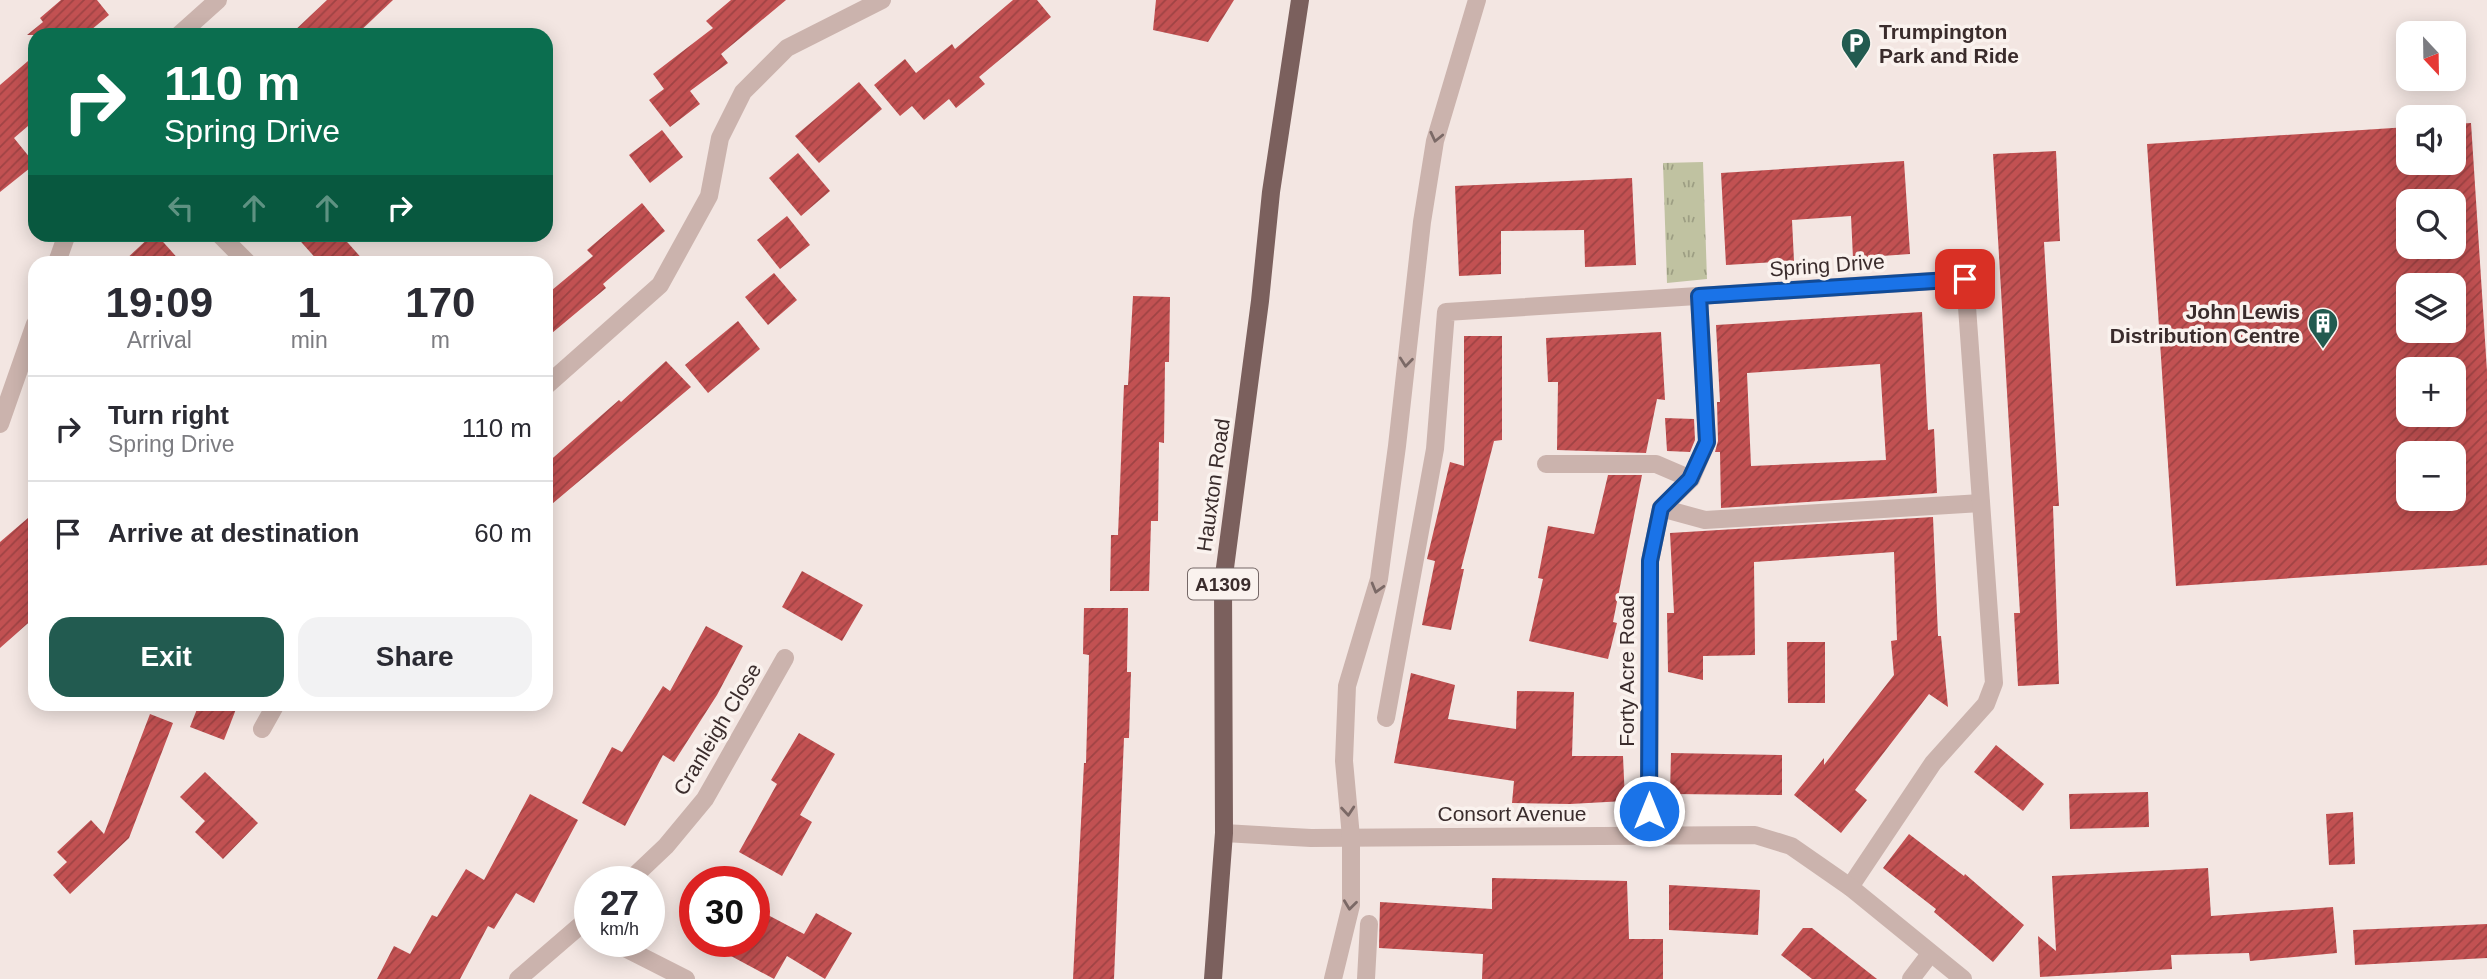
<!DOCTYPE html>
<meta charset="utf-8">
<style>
:root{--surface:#fff;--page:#f2f2f3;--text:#2b2b33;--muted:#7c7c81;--line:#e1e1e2;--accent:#225b50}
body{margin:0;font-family:Helvetica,sans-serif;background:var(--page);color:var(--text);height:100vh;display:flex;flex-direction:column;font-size:26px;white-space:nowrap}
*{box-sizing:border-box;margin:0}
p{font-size:23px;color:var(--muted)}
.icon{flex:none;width:38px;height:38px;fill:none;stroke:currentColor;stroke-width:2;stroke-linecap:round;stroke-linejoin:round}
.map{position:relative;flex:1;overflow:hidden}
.sheet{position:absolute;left:28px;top:256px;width:525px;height:455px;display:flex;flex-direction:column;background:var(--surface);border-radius:21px;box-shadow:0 4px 18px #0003}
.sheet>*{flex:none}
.guide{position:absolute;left:28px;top:28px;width:525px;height:214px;border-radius:21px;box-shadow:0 4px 18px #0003;background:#0b6e4f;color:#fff;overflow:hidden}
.needle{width:46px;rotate:158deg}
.controls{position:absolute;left:2396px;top:21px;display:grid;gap:14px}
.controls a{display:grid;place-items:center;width:70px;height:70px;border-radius:14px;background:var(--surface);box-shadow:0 4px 18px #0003;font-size:35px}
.speed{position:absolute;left:574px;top:866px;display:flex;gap:14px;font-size:35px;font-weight:700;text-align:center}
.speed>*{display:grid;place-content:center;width:91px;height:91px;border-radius:50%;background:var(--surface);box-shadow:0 4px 18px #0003;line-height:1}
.speed small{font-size:18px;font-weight:400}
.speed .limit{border:10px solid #d22;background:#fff;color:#111}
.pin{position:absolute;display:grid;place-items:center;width:60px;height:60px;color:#fff;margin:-30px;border-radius:14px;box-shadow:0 4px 10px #0006}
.me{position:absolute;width:77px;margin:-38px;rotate:0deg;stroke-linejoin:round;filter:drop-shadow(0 0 5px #0008)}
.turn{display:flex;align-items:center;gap:24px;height:147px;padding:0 21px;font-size:32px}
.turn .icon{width:91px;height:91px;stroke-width:2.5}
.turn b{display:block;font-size:49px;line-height:60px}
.lanes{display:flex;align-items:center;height:66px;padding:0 21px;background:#0003;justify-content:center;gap:35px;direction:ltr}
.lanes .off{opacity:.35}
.eta{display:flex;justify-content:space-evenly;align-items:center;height:119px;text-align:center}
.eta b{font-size:42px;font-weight:800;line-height:49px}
.button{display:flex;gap:14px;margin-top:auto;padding:14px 21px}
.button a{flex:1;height:80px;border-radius:21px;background:var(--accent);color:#fff;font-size:28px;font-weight:800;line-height:80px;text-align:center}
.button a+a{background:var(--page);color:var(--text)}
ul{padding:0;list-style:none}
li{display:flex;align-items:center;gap:21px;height:105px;padding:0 21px;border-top:2px solid var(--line)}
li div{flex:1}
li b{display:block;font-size:26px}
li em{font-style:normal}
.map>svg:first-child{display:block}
</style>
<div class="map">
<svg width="2487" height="979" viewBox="0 0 2487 979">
<defs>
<pattern id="grass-tufts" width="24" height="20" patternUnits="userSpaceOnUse" patternTransform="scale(1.75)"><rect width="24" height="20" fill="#c0c2a1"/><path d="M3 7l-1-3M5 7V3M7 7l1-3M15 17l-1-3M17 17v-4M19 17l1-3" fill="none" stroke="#9d9e83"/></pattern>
<pattern id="building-hatch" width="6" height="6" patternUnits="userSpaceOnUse" patternTransform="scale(1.75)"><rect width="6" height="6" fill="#c25152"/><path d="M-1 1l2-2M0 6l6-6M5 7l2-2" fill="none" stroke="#9f4344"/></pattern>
</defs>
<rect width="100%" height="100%" fill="#f3e6e2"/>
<polygon fill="url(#grass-tufts)" points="1703,162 1707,279 1667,283 1663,163"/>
<g fill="url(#building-hatch)" fill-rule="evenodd">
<polygon points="61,0 97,0 109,15 85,35 27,35 43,22 40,18"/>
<polygon points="327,0 393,0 356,35 290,35"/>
<polygon points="731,0 786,0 721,54 728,63 690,91 700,104 670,127 649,100 664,89 653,74 713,28 706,21"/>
<polygon points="1013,0 1037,0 1051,17 979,77 985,84 956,108 949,99 924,120 912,106 900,116 874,85 905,59 916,73 952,44 955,49"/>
<polygon points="1156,0 1234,0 1208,42 1153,30"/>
<polygon points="35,55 35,120 14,138 35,164 0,192 0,85"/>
<polygon points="859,82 882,109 819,163 795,136"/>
<path d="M2471,123L2487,371V565L2176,586L2147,144L2408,127V163H2454V124ZM2408,201H2454V247H2408ZM2408,285H2454V331H2408ZM2408,369H2454V415H2408ZM2408,453H2454V499H2408Z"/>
<polygon points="662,130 683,157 650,183 629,155"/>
<polygon points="2056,151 2060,241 2044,242 2059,506 2053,506 2059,684 2018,686 2014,613 2020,613 1993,154"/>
<polygon points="798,153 830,191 801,216 769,178"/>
<polygon points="1904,161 1910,254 1853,258 1851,216 1792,220 1794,261 1726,265 1721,173"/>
<polygon points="1632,178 1636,265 1585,267 1584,230 1501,231 1501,274 1459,276 1455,186"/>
<polygon points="642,203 665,231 603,284 606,288 546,338 546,295 593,256 587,250"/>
<polygon points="787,216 810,245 780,269 757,240"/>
<polygon points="153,234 156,234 181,262 123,262"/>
<polygon points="294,234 340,234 365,262 319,262"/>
<polygon points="774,273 797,300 768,325 745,297"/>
<polygon points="1133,296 1170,297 1169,362 1165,362 1164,443 1159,442 1158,521 1151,521 1149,591 1110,591 1111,535 1118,535 1124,385 1128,385"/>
<path d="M1922,312L1928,430L1934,429L1937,493L1721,508L1720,452H1715L1718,441L1717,402H1720L1716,325ZM1880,364L1886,460L1751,466L1747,373Z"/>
<polygon points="738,321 760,349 708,393 685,365"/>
<polygon points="1661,332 1665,400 1657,399 1646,453 1557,450 1558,382 1548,382 1546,338"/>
<polygon points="1464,336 1502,336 1502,440 1494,441 1461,569 1464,569 1451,630 1422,625 1435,561 1427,559 1450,462 1464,466"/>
<polygon points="666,361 691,387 546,509 546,464 619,400 621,402"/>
<polygon points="1665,418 1694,419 1695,440 1690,452 1667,451"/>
<polygon points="1608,475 1642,475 1613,622 1617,623 1608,659 1529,641 1543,579 1538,578 1548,526 1594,534"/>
<polygon points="35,512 35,617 0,648 0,542"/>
<polygon points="1933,517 1938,636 1941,636 1948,707 1929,694 1855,790 1867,800 1841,833 1794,795 1824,758 1824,765 1894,675 1891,641 1897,640 1894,552 1754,562 1755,655 1703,656 1703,680 1668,672 1667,613 1674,613 1670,533"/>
<polygon points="802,571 863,605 842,641 782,607"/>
<polygon points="1084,608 1128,608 1127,672 1131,672 1129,738 1124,738 1114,979 1073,979 1084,763 1086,763 1089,655 1083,654"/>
<polygon points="706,626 743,646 717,695 674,762 663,755 625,826 582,803 612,747 622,752 663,686 670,691"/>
<polygon points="1787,642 1825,642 1825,703 1788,703"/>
<polygon points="1411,673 1455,685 1448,719 1516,729 1517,691 1574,692 1572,756 1623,756 1625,801 1570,804 1512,803 1514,781 1394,763"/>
<polygon points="199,704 238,704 224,740 190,727"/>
<polygon points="150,714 173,723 129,838 70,894 53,875 67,862 57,852 91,820 104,834"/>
<polygon points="799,733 835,754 800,815 812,822 782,876 739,852 777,784 771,780"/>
<polygon points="1996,745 2044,784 2023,811 1974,772"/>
<polygon points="1671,753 1782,755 1782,795 1670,794"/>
<polygon points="205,772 258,823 223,859 195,832 205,821 180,797"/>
<polygon points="2148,792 2149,827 2070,829 2069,794"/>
<polygon points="530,794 578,820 534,903 516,893 494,929 488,926 460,979 377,979 394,946 410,954 432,915 437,917 466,869 484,880"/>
<polygon points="2353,812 2355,864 2329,865 2326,814"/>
<polygon points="1909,834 1964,876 1965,874 2024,925 1993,962 1934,912 1936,909 1883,868"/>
<polygon points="2208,868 2211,916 2333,907 2337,953 2250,961 2249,953 2171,955 2172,969 2040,977 2038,936 2056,951 2052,876"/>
<polygon points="1492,878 1627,881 1629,939 1663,939 1663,979 1482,979 1483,954 1379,948 1380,902 1492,909"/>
<polygon points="1669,885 1760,890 1758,935 1669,930"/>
<polygon points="816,913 852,933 825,979 787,956 774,979 705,942 754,942 754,936 766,914 804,934"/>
<polygon points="2487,924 2487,958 2355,965 2353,930"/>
<polygon points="1803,928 1812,928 1877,979 1812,979 1781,955"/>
</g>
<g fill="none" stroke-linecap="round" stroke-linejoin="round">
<g stroke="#cbb3ad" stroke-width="18">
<polyline points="179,35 218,0"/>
<polyline points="219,234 247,262"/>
<polyline points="57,262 67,234"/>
<polyline points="546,386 660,285 709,196 720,138 743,92 787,48 882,0"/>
<polyline points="0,424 35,324"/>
<polyline points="1546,464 1656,464 1691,479"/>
<polyline points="1661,508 1705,520 1981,503"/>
<polyline points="1386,718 1435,449 1446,312 1965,279 1994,683 1986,704 1933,763 1850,887"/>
<polyline points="262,729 276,704"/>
<polyline points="1224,833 1311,838 1755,835 1791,846 1850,887 1963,979"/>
<polyline points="1649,835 1650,561 1661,508 1691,479 1707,442 1699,296"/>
<polyline points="628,882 666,846 705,799 785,658"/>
<polyline points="613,942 686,979"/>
<polyline points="518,979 590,917"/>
<polyline points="1333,979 1351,905 1351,837 1344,761 1347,686 1379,579 1397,446 1422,222 1435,141 1477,0"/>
<polyline points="1366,979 1369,924"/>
<polyline points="1911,979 1930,954"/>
</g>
<polyline stroke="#7b605d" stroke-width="18" points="1213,979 1224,833 1223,583 1260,301 1271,192 1300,0"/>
</g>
<defs><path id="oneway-chevron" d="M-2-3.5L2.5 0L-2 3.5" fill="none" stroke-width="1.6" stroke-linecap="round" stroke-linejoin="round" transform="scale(1.75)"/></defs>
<g stroke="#7b6966">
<use href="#oneway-chevron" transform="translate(1436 137) rotate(103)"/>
<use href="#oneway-chevron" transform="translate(1406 362) rotate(96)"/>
<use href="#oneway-chevron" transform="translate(1377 588) rotate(106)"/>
<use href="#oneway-chevron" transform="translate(1348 811) rotate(85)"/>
<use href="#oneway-chevron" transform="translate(1350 905) rotate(97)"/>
</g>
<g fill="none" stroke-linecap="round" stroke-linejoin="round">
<g stroke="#114b97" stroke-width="18">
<polyline id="route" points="1649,811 1650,561 1661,508 1690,479 1707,442 1699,296 1965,279"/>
</g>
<use href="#route" stroke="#1a73e8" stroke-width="12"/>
</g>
<defs>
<g id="parking-pin" transform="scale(1.575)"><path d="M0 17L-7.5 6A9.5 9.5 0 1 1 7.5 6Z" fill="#225b50" stroke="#faf2ee"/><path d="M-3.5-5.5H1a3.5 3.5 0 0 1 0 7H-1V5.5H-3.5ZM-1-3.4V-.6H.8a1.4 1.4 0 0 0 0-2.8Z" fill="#fff"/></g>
<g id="building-pin" transform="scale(1.575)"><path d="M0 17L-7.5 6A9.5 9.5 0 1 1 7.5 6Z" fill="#225b50" stroke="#faf2ee"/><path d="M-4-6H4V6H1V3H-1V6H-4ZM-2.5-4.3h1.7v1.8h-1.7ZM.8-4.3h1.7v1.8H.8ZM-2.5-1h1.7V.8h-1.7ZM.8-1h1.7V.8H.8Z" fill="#fff"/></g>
</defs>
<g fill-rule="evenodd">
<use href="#parking-pin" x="1856" y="43"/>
<use href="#building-pin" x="2323" y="323"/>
</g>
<g text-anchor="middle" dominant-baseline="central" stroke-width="7" stroke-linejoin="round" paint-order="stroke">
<rect fill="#faf2ee" stroke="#746766" stroke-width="2" x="1188" y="568.5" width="70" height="31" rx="5"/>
<g font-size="19" font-weight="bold" fill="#3a2c2c">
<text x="1223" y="584">A1309</text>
</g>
<g font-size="21" font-weight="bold" fill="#3a2c2c" stroke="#faf2ee" text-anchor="start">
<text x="1879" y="31">Trumpington<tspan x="1879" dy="24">Park and Ride</tspan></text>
<text x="2300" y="311" text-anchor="end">John Lewis<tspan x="2300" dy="24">Distribution Centre</tspan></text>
</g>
<g font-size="21" fill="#3a2c2c" stroke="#faf2ee">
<text transform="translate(1827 265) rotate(-4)">Spring Drive</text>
<text transform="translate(1213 485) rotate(-82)">Hauxton Road</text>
<text transform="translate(1626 671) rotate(-90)">Forty Acre Road</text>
<text transform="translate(717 729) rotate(-59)">Cranleigh Close</text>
<text x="1512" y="813">Consort Avenue</text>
</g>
</g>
</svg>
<div class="controls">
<a><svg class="needle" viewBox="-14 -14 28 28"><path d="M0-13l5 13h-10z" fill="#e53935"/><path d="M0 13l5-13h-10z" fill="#7c7c81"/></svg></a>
<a><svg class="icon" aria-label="sound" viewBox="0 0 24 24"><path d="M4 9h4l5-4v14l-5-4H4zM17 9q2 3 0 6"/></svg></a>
<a><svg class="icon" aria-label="search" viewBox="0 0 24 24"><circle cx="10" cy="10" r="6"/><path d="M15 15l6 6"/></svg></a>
<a><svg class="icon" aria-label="layers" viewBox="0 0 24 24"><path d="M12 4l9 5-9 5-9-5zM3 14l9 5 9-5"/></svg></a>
<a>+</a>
<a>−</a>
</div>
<div class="speed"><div>27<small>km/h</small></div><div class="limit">30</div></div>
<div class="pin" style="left:1965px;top:279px;background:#d93025"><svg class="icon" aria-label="arrive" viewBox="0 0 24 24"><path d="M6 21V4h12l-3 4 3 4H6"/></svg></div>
<svg class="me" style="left:1649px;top:811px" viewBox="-20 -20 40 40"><circle r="17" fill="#1a73e8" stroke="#fff" stroke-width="3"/><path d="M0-11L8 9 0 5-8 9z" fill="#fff"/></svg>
<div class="guide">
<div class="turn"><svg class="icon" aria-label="right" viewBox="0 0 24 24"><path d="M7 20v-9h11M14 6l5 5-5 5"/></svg><div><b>110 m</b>Spring Drive</div></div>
<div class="lanes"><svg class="icon off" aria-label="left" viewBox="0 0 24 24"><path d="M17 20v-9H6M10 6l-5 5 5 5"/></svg><svg class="icon off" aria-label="ahead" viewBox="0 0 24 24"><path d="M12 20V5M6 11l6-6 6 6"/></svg><svg class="icon off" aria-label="ahead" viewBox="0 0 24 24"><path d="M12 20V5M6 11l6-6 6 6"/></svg><svg class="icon" aria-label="right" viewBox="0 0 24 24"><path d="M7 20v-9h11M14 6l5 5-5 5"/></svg></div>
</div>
<section class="sheet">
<div class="eta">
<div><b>19:09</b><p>Arrival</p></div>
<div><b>1</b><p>min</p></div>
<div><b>170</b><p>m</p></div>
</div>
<ul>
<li><svg class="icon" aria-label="right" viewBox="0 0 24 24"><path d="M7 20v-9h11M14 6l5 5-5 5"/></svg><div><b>Turn right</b><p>Spring Drive</p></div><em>110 m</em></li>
<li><svg class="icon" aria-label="arrive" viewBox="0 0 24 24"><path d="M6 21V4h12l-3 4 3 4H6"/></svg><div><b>Arrive at destination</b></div><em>60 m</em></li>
</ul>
<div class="button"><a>Exit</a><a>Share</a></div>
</section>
</div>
